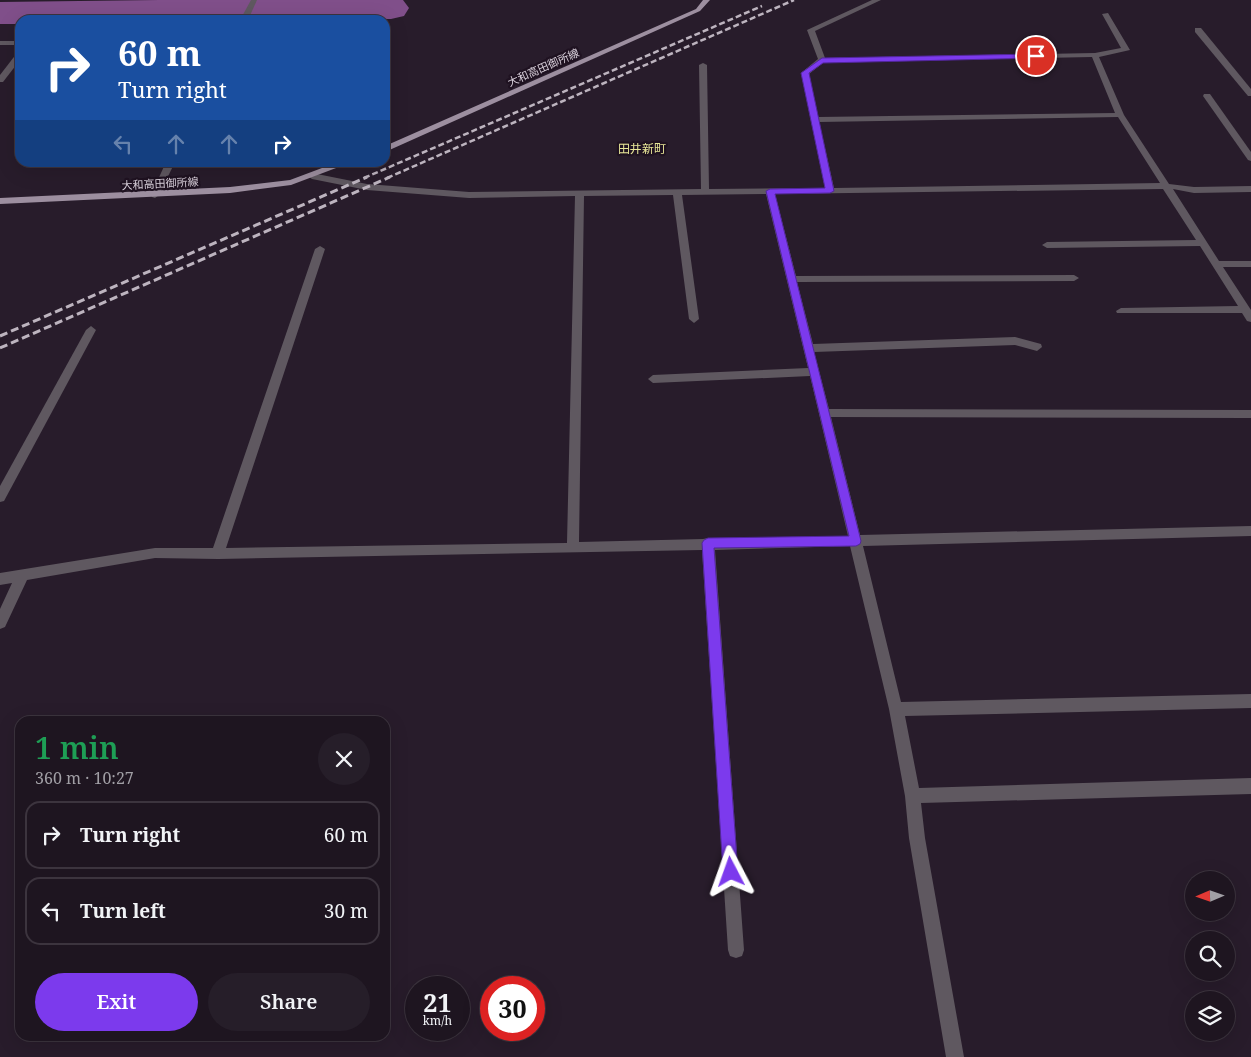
<!DOCTYPE html>
<meta charset="utf-8">
<style>
:root{--surface:#1e1520;--page:#261e29;--text:#f1f3f6;--muted:#a19fa5;--line:#3c343e;--accent:#7c3aed}
body{margin:0;font-family:"Noto Serif","Noto Sans JP",serif;background:var(--page);color:var(--text);height:100vh;display:flex;flex-direction:column;font-size:19px;white-space:nowrap}
*{box-sizing:border-box;margin:0}
p{font-size:16px;color:var(--muted)}
.icon{flex:none;width:28px;height:28px;fill:none;stroke:currentColor;stroke-width:2;stroke-linecap:round;stroke-linejoin:round}
.map{position:relative;flex:1;overflow:hidden}
.sheet{position:absolute;left:15px;top:716px;width:375px;height:325px;display:flex;flex-direction:column;background:var(--surface);border-radius:15px;box-shadow:0 5px 20px #0002,0 0 0 1px var(--line)}
.sheet>*{flex:none}
.hud{position:absolute;left:15px;top:15px;width:375px;height:152px;border-radius:15px;box-shadow:0 5px 20px #0002,0 0 0 1px var(--line);background:#1a4fa0;color:#fff;overflow:hidden}
.needle{width:32px;rotate:268deg}
.buttons{position:absolute;left:1185px;top:871px;display:grid;gap:10px}
.buttons a{display:grid;place-items:center;width:50px;height:50px;border-radius:50%;background:var(--surface);box-shadow:0 5px 20px #0002,0 0 0 1px var(--line);font-size:25px}
.speed{position:absolute;left:405px;top:976px;display:flex;gap:10px;font-size:25px;font-weight:700;text-align:center}
.speed>*{display:grid;place-content:center;width:65px;height:65px;border-radius:50%;background:var(--surface);box-shadow:0 5px 20px #0002,0 0 0 1px var(--line);line-height:1}
.speed small{font-size:12px;font-weight:400}
.speed .limit{border:8px solid #d22;background:#fff;color:#111}
.pin{position:absolute;display:grid;place-items:center;width:42px;height:42px;color:#fff;margin:-21px;border:2px solid #fff;border-radius:50%;box-shadow:0 1px 5px #0007}
.me{position:absolute;width:55px;margin:-28px;rotate:356deg;stroke-linejoin:round;filter:drop-shadow(0 0 4px #0008)}
.turn{display:flex;align-items:center;gap:18px;height:105px;padding:0 20px;font-size:22px}
.turn .icon{width:65px;height:65px;stroke-width:2.5}
.turn b{display:block;font-size:35px;line-height:42px}
.lanes{display:flex;align-items:center;height:48px;padding:0 20px;background:#0003;justify-content:center;gap:25px;direction:ltr}
.lanes .off{opacity:.35}
.round{display:grid;place-items:center;flex:none;width:52px;height:52px;border-radius:26px;background:var(--page)}
.overview{display:flex;align-items:center;justify-content:space-between;height:85px;padding:0 20px}
h1{font-size:30px;font-weight:600;line-height:38px;color:#1e9e55}
.action{display:flex;gap:10px;margin-top:auto;padding:10px 20px}
.action a{flex:1;height:58px;border-radius:30px;background:var(--accent);color:#fff;font-size:20px;font-weight:600;line-height:58px;text-align:center}
.action a+a{background:var(--page);color:var(--text)}
ul{padding:0;list-style:none}
li{display:flex;align-items:center;gap:15px;height:68px;margin:0 10px 8px;padding:0 10px;border:2px solid var(--line);border-radius:15px}
li div{flex:1}
li b{display:block;font-size:19px}
li em{font-style:normal}
.map>svg:first-child{display:block}
</style>
<div class="map">
<svg width="1251" height="1057" viewBox="0 0 1251 1057">
<rect width="100%" height="100%" fill="#281c2b"/>
<g fill="none" stroke-linecap="round" stroke-linejoin="round">
<polygon fill="#804f8a" fill-rule="evenodd" points="159,0 403,0 409,8 404,16 391,19 20,20 20,24 0,24 0,2"/>
<g fill="#5f5860" fill-rule="evenodd">
<polygon points="251,0 257,0 248,20 240,20"/>
<path d="M872,0H881L815,31L825,58L1095,53L1121,48L1102,14L1108,13L1130,50L1099,57L1124,115L1169,184L1194,187L1251,186V192L1194,193L1173,189L1219,261H1251V267H1223L1251,310V322L1247,321L1242,313H1117L1116,311L1121,308L1238,306L1200,246L1047,248L1042,245L1047,242L1196,240L1163,189L775,194L796,276L1074,275L1079,278L1074,281L797,282L813,344L1015,337L1041,344L1042,347L1037,351L1015,345L814,352L829,409L1251,410V418L831,417L860,535L1251,526V536L863,546L901,702L1251,694V708L905,716L919,788L1251,778V794L921,803L925,838L964,1057H946L909,838L905,796L889,709L850,546L715,550L744,950L742,956L736,958L730,956L728,950L702,550L218,559L155,558L27,580L5,627L0,629V609L12,583L0,585V573L155,548H213L315,249L320,246L325,249L226,548L567,543L575,196L469,198L367,190L312,179L308,176L312,173L367,184L469,192L701,189L699,65L703,63L707,65L709,189L825,188L801,73L818,59L807,30ZM1092,57L1115,113L818,117L809,74L824,62ZM1118,117L1160,183L834,188L819,122ZM766,194L808,368L653,375L648,379L653,383L810,376L848,536L712,539L708,538L703,539L579,542L584,196L673,195L689,319L694,323L699,319L682,195Z"/>
<polygon points="1195,28 1201,28 1251,89 1251,96 1248,96 1195,32"/>
<rect x="0" y="41" width="20" height="4"/>
<polygon points="17,53 20,53 20,60 3,82 0,82 0,75"/>
<polygon points="1204,94 1210,94 1251,152 1251,161 1248,160 1203,96"/>
<polygon points="166,162 175,162 159,195 155,198 152,197 151,195"/>
<polygon points="91,326 96,330 4,501 0,502 0,486 86,330"/>
</g>
<g fill="#9d8fa0" fill-rule="evenodd">
<polygon points="703,0 710,0 700,11 385,152 385,146 696,9"/>
<polygon points="338,162 352,162 291,185 230,193 0,204 0,198 230,187 290,180"/>
</g>
<g stroke="#bdb4bf" stroke-width="2.5" stroke-dasharray="6 3" stroke-linecap="butt">
<polyline points="364,178 762,6"/>
<polyline points="387,178 794,0"/>
</g>
<g stroke="#bdb4bf" stroke-width="3" stroke-dasharray="8 4" stroke-linecap="butt">
<polyline points="0,336 367,177"/>
<polyline points="0,348 390,177"/>
</g>
</g>
<polygon fill="#7c3aed" stroke="#51269a" points="1036,54 1039,55 1039,58 823,63 809,73 834,191 830,193 775,194 861,541 860,544 856,546 714,548 738,872 736,878 731,880 725,878 723,872 702,543 704,540 708,538 849,536 766,191 770,189 825,188 801,73 822,58"/>
<g text-anchor="middle" dominant-baseline="central" stroke-width="4.5" stroke-linejoin="round" paint-order="stroke">
<g font-size="11" fill="#dad1dc" stroke="#1f1221">
<text transform="translate(543 67) rotate(-24)">大和高田御所線</text>
<text transform="translate(160 183) rotate(-3)">大和高田御所線</text>
</g>
<g font-size="12" fill="#e7e697" stroke="#1f1221">
<text x="642" y="148">田井新町</text>
</g>
</g>
</svg>
<div class="buttons">
<a><svg class="needle" viewBox="-14 -14 28 28"><path d="M0-13l5 13h-10z" fill="#e53935"/><path d="M0 13l5-13h-10z" fill="#a19fa5"/></svg></a>
<a><svg class="icon" aria-label="search" viewBox="0 0 24 24"><circle cx="10" cy="10" r="6"/><path d="M15 15l6 6"/></svg></a>
<a><svg class="icon" aria-label="layers" viewBox="0 0 24 24"><path d="M12 4l9 5-9 5-9-5zM3 14l9 5 9-5"/></svg></a>
</div>
<div class="speed"><div>21<small>km/h</small></div><div class="limit">30</div></div>
<div class="pin" style="left:1036px;top:56px;background:#d93025"><svg class="icon" aria-label="arrive" viewBox="0 0 24 24"><path d="M6 21V4h12l-3 4 3 4H6"/></svg></div>
<svg class="me" style="left:731px;top:872px" viewBox="-20 -20 40 40"><path d="M0-17L14 15 0 8-14 15z" fill="#7c3aed" stroke="#fff" stroke-width="4"/></svg>
<div class="hud">
<div class="turn"><svg class="icon" aria-label="right" viewBox="0 0 24 24"><path d="M7 20v-9h11M14 6l5 5-5 5"/></svg><div><b>60 m</b>Turn right</div></div>
<div class="lanes"><svg class="icon off" aria-label="left" viewBox="0 0 24 24"><path d="M17 20v-9H6M10 6l-5 5 5 5"/></svg><svg class="icon off" aria-label="ahead" viewBox="0 0 24 24"><path d="M12 20V5M6 11l6-6 6 6"/></svg><svg class="icon off" aria-label="ahead" viewBox="0 0 24 24"><path d="M12 20V5M6 11l6-6 6 6"/></svg><svg class="icon" aria-label="right" viewBox="0 0 24 24"><path d="M7 20v-9h11M14 6l5 5-5 5"/></svg></div>
</div>
<section class="sheet">
<div class="overview"><div><h1>1 min</h1><p>360 m · 10:27</p></div><a class="round"><svg class="icon" aria-label="close" viewBox="0 0 24 24"><path d="M6 6l12 12M18 6L6 18"/></svg></a></div>
<ul>
<li><svg class="icon" aria-label="right" viewBox="0 0 24 24"><path d="M7 20v-9h11M14 6l5 5-5 5"/></svg><div><b>Turn right</b></div><em>60 m</em></li>
<li><svg class="icon" aria-label="left" viewBox="0 0 24 24"><path d="M17 20v-9H6M10 6l-5 5 5 5"/></svg><div><b>Turn left</b></div><em>30 m</em></li>
</ul>
<div class="action"><a>Exit</a><a>Share</a></div>
</section>
</div>
